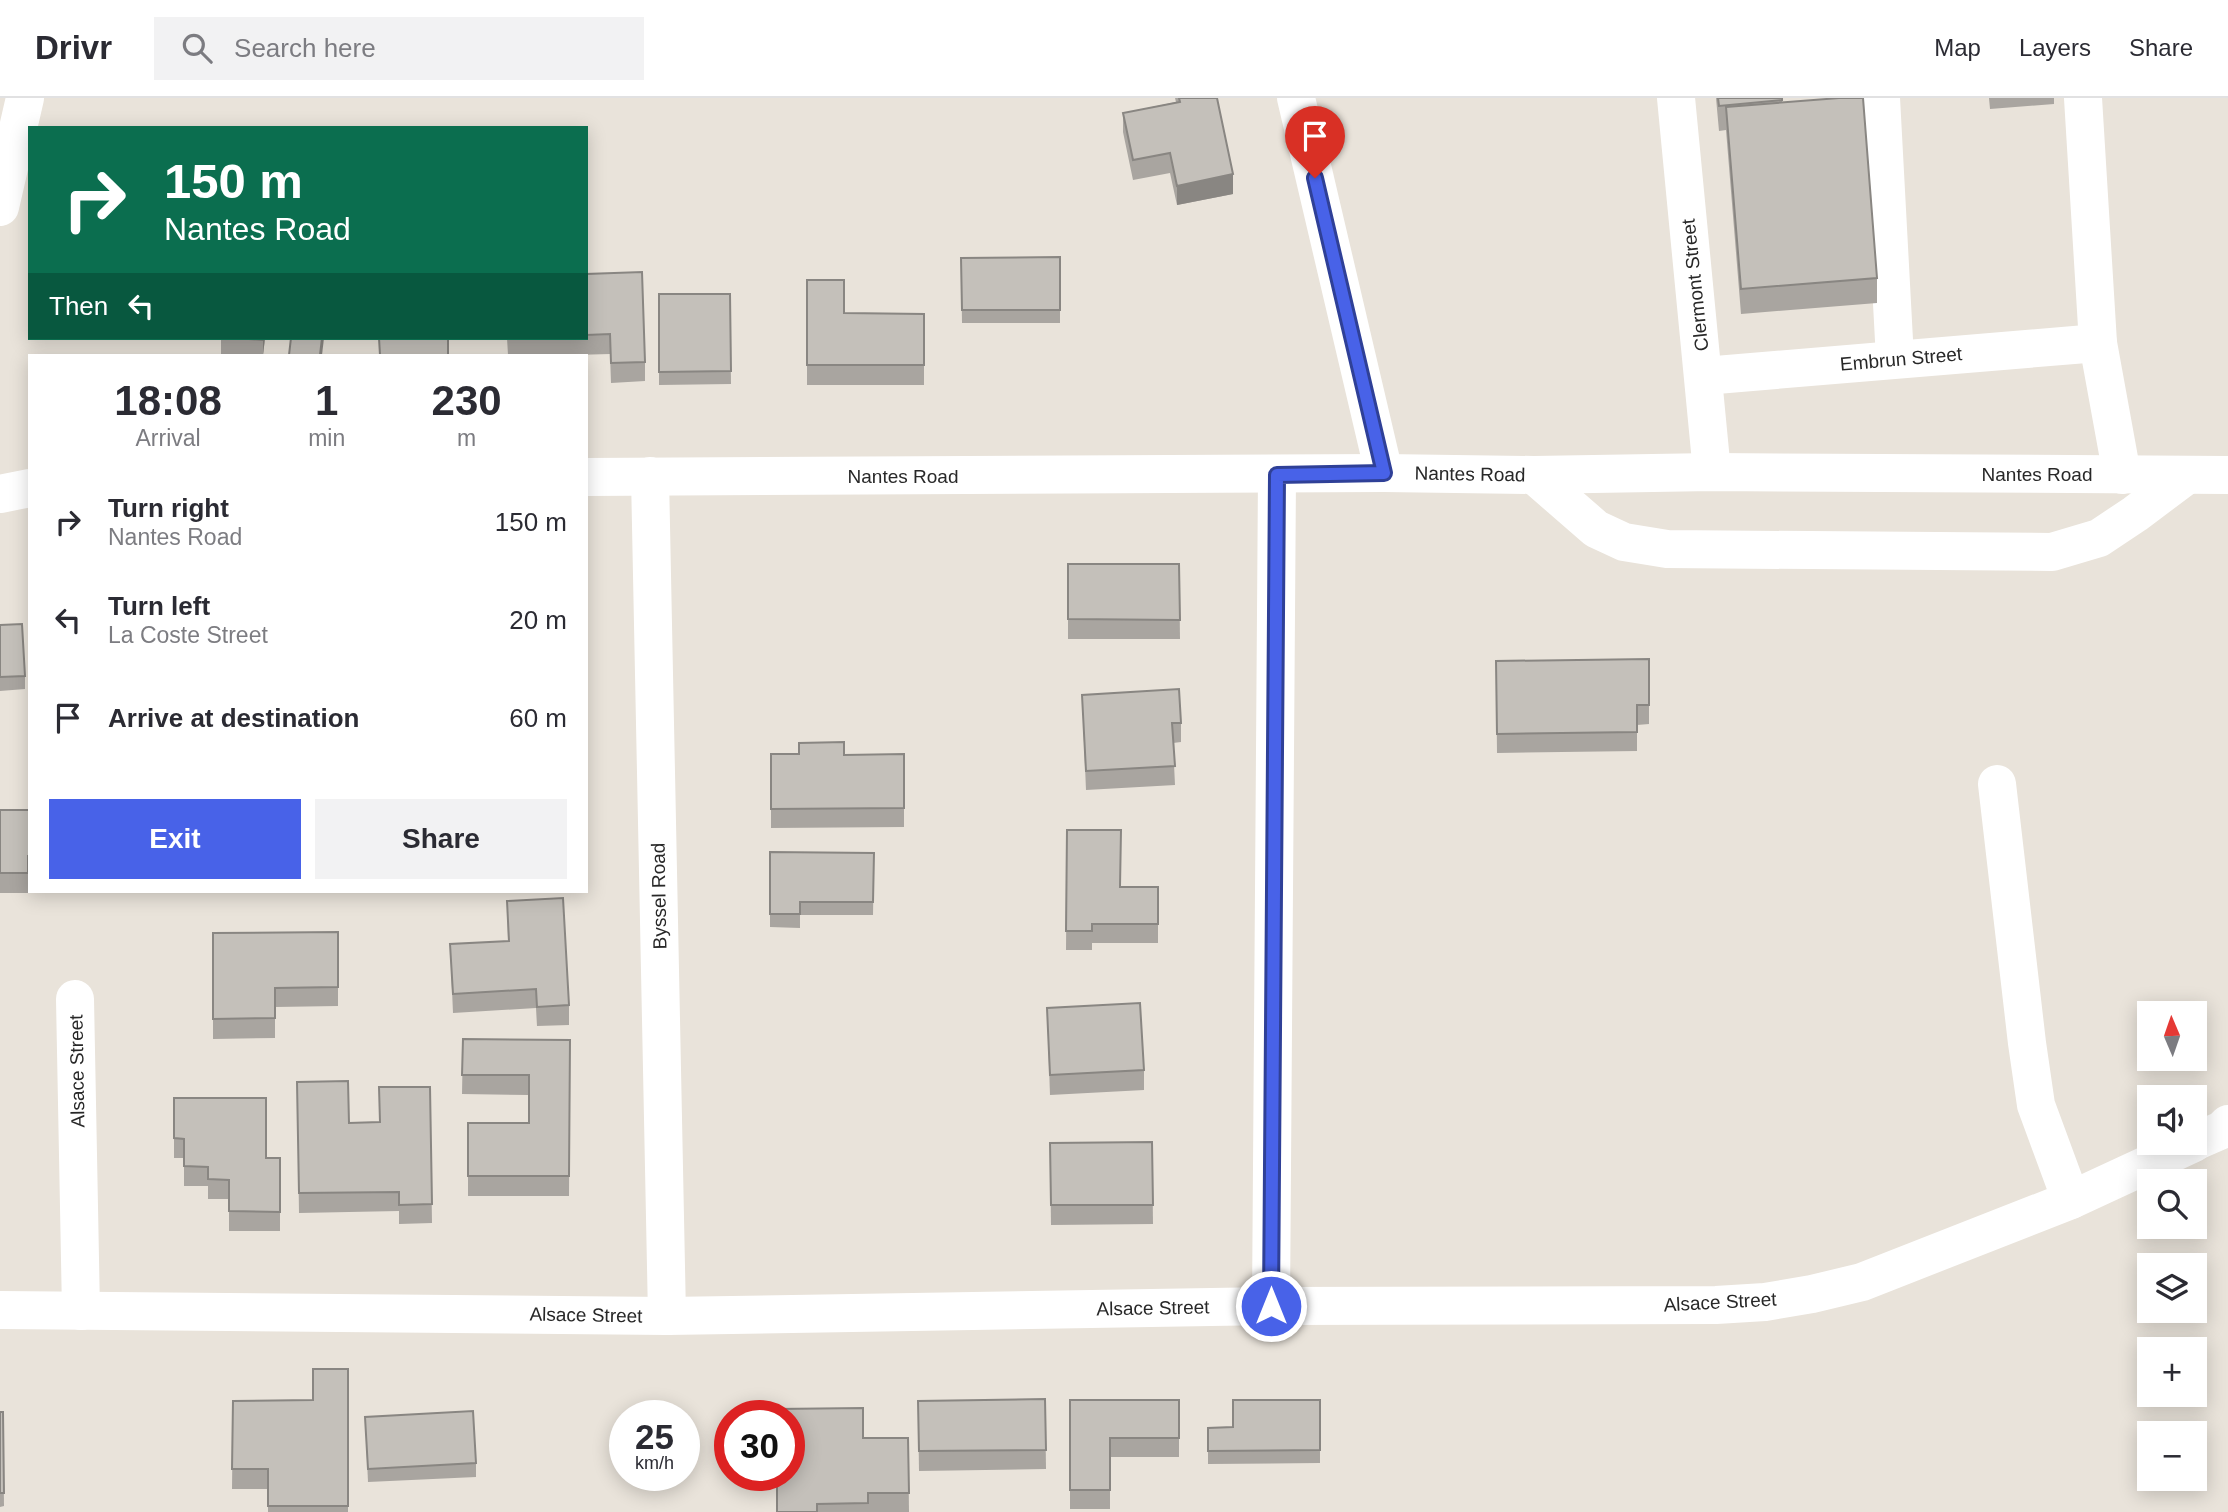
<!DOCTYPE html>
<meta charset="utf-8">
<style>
:root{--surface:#fff;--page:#f2f2f3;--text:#2b2b33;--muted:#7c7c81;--line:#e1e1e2;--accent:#4862e8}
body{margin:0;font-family:Arial,sans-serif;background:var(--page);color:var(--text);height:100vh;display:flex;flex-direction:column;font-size:26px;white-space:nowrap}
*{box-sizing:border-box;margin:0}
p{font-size:23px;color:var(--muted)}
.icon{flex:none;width:38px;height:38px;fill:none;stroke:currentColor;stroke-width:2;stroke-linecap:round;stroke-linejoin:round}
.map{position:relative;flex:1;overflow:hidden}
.panel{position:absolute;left:28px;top:256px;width:560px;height:539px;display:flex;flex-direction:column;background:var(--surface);border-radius:0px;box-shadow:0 4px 18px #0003}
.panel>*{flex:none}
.hud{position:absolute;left:28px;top:28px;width:560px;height:214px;border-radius:0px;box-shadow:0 4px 18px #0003;background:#0b6e4f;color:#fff;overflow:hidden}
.needle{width:46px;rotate:358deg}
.controls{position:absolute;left:2137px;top:903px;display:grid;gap:14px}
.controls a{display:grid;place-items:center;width:70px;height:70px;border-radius:0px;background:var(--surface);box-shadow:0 4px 18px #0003;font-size:35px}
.speed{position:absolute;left:609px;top:1302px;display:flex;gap:14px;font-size:35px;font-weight:700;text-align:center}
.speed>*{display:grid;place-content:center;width:91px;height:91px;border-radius:50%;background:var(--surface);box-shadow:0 4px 18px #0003;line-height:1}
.speed small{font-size:18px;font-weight:400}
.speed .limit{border:10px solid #d22;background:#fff;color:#111}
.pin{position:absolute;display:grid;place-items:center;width:60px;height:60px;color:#fff;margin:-72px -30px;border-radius:50% 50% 50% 0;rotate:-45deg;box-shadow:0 0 7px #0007}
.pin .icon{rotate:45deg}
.me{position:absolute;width:77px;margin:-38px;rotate:0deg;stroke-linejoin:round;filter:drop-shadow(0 0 5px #0008)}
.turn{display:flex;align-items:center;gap:24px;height:147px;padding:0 21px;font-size:32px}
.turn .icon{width:91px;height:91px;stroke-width:2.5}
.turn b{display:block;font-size:49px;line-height:60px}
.then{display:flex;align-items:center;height:66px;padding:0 21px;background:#0003;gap:14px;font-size:26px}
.eta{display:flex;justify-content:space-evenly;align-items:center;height:119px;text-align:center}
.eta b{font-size:42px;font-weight:800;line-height:49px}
.cta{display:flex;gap:14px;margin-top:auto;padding:14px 21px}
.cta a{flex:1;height:80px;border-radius:0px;background:var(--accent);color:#fff;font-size:28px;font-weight:800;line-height:80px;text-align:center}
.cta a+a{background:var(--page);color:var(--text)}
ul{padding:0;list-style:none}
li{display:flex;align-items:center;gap:21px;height:98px;padding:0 21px}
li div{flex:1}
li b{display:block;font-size:26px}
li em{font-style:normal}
header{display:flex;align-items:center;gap:42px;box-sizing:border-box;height:98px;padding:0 35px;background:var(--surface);border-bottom:2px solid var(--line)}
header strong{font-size:33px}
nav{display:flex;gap:38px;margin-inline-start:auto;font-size:24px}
.search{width:490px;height:63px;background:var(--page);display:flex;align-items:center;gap:18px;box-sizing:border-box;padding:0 24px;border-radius:0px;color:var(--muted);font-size:26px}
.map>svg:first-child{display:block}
</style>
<header>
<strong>Drivr</strong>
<div class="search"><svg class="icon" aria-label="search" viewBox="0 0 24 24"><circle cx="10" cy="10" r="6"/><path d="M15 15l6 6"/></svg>Search here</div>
<nav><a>Map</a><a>Layers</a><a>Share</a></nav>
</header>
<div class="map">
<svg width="2228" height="1414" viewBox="0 0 2228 1414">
<rect width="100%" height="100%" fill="#e9e3da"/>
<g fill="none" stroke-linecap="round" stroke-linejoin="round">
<g stroke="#fff" stroke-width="38">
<polyline points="1296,0 1384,375"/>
<polyline points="1676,0 1712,374"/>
<polyline points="1881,0 1895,261"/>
<polyline points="2083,0 2098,245 2122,377"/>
<polyline points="0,109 25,0"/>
<polyline points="1704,278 2098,245"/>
<polyline points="1534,377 1596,431 1624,444 1667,451 2052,454 2099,440 2135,416 2187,377"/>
<polyline points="650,378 667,1218"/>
<polyline points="586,379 1384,375 1534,377 1712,374 2228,377"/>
<polyline points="0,396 30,390"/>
<polyline points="1997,686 2027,945 2036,1007 2071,1102"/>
<polyline points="75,901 81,1213"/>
<polyline points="2194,1044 2222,1032 2228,1026"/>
<polyline points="1271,1208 1277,377"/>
<polyline points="0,1212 667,1218 1271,1208 1716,1207 1765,1204 1812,1196 1862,1184 2071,1102 2194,1045"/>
</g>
</g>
<g fill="#a9a5a0">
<polygon points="1175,0 1217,0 1233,96 1177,107 1170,75 1133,82 1123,34 1123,15 1176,4"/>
<polygon points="1716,0 1782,0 1782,4 1877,180 1877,205 1741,216 1726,32 1719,33"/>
<polygon points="1989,0 2054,0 2054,6 1990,11"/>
<polygon points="1060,159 1060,225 962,225 961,160"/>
<polygon points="586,176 645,264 645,283 611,285 610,256 573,257 508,257 507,240 586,240"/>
<polygon points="807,182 844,215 924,216 924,287 807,287"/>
<polygon points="659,196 730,196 731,286 659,287"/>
<polygon points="221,240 265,240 263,257 221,257"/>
<polygon points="1068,466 1179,466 1180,541 1068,541"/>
<polygon points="0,527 25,578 25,591 0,593"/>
<polygon points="1649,561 1649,626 1637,627 1637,653 1497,655 1496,563"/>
<polygon points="1082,597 1181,625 1181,644 1173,645 1175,687 1086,692"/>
<polygon points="771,656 844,657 904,656 904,729 771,730"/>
<polygon points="0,712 30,712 30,778 28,778 28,795 0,795"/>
<polygon points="1067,732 1120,789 1158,789 1158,845 1092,845 1092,852 1066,852"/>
<polygon points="770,754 874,755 873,817 800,817 800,830 770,829"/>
<polygon points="507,803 569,907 569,927 537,928 536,910 453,915 450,846 508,843"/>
<polygon points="338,834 338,908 275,909 275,940 213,941 213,835"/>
<polygon points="1047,910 1144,972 1144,992 1050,997"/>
<polygon points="463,941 570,942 569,1098 468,1098 468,1025 529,1025 529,997 462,996"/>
<polygon points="297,984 349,1025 380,1024 430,989 432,1125 399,1126 399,1113 299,1115"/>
<polygon points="174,1000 266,1060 280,1060 280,1133 229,1133 229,1101 208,1101 208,1088 184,1088 184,1060 174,1060"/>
<polygon points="1152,1044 1153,1126 1051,1127 1050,1045"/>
<polygon points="348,1271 348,1414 268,1414 268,1391 232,1391 233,1303 313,1302"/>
<polygon points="1045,1301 1046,1371 919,1373 918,1303"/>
<polygon points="1070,1302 1179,1302 1179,1359 1110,1359 1110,1411 1070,1411"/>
<polygon points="1320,1302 1320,1365 1208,1366 1208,1330 1233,1329"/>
<polygon points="0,1314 3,1314 4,1408 0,1409"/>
<polygon points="365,1319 476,1365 476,1379 368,1384"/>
<polygon points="863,1340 908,1340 909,1414 777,1414"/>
</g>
<g fill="#898682">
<polygon points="1233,76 1233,96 1177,107 1177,88"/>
<polygon points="263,240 265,240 263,257"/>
<polygon points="322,240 324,240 322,257 320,257"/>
</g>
<g fill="#c4c0ba" stroke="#898682" stroke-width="2">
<polygon points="1179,0 1217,0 1233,76 1177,88 1170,55 1133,62 1123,15 1180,4"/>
<polygon points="1718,0 1782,0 1782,2 1719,8"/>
<polygon points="1839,0 1863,0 1877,180 1741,191 1726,9"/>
<polygon points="1060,159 1060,212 962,212 961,160"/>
<polygon points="642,174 645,264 611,265 610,236 586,237 586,176"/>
<polygon points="807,182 844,182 844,215 924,216 924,267 807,267"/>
<polygon points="659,196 730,196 731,273 659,274"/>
<polygon points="235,240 263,240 263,242"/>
<polygon points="291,240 322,240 320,257 289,257"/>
<polygon points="379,240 448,240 448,257 380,257"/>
<polygon points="1068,466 1179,466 1180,522 1068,521"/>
<polygon points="22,526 25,578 0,579 0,527"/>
<polygon points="1649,561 1649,607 1637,607 1637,634 1497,636 1496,563"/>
<polygon points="1179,591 1181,625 1172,625 1175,668 1086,673 1082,597"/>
<polygon points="844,644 844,657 904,656 904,710 771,711 771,656 799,656 799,645"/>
<polygon points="0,712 30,712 30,758 28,758 28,775 0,775"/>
<polygon points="1067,732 1121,732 1120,789 1158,789 1158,826 1092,826 1092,833 1066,833"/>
<polygon points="770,754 874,755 873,804 800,804 800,816 770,816"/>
<polygon points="563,800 569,907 537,909 536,891 453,896 450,846 509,843 507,803"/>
<polygon points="338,834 338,889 275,890 275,920 213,921 213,835"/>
<polygon points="1140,905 1144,972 1050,977 1047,910"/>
<polygon points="463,941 570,942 569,1078 468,1078 468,1025 529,1025 529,977 462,977"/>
<polygon points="348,983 349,1025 380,1024 379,989 430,989 432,1106 399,1107 399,1094 299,1095 297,984"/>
<polygon points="174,1000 266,1000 266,1060 280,1060 280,1114 229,1113 229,1082 208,1081 208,1069 184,1068 184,1041 174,1040"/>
<polygon points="1152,1044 1153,1107 1051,1107 1050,1045"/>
<polygon points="313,1271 348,1271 348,1408 268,1408 268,1371 232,1371 233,1303 313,1302"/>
<polygon points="1045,1301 1046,1352 919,1353 918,1303"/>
<polygon points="1070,1302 1179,1302 1179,1340 1110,1340 1110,1392 1070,1392"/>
<polygon points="1233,1302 1320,1302 1320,1352 1208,1353 1208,1330 1233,1329"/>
<polygon points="863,1310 863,1340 908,1340 909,1395 868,1395 868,1405 817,1406 817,1414 777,1414 777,1377 789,1377 789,1318 776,1318 776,1311"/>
<polygon points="473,1313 476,1365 368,1371 365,1319"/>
<polygon points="0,1314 3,1314 4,1395 0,1395"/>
</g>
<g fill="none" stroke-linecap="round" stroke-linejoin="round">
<g stroke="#2f4097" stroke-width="18">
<polyline id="route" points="1271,1208 1277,377 1384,375 1315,80"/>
</g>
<use href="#route" stroke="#4862e8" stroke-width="12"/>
</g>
<g text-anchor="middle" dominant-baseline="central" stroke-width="6" stroke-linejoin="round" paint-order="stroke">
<g font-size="19" fill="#282828" stroke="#fff">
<text transform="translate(1695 187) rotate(-96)">Clermont Street</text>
<text transform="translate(1901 261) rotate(-5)">Embrun Street</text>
<text transform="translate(1470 376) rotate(1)">Nantes Road</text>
<text x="2037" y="376">Nantes Road</text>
<text x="903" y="378">Nantes Road</text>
<text transform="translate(659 798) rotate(-91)">Byssel Road</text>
<text transform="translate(77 973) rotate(-91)">Alsace Street</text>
<text transform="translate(1720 1204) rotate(-3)">Alsace Street</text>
<text transform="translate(1153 1210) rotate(-1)">Alsace Street</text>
<text transform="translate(586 1217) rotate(1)">Alsace Street</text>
</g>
</g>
</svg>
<div class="controls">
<a><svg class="needle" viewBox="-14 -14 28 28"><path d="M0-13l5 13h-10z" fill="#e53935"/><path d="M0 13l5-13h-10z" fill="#7c7c81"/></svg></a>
<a><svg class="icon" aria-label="sound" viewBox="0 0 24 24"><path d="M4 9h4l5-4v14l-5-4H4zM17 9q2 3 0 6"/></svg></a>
<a><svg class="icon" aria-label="search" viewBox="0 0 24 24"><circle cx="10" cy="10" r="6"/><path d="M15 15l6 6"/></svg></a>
<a><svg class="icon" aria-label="layers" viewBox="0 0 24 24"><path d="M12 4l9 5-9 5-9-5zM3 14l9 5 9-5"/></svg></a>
<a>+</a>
<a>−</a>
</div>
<div class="speed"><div>25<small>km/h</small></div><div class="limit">30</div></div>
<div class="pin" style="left:1315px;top:80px;background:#d93025"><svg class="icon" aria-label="arrive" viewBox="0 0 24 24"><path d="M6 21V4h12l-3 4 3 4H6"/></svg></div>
<svg class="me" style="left:1271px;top:1208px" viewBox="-20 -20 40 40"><circle r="17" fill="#4862e8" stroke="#fff" stroke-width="3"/><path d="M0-11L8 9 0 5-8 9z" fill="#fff"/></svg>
<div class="hud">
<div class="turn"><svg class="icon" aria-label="right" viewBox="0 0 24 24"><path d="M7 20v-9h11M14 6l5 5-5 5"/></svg><div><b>150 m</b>Nantes Road</div></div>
<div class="then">Then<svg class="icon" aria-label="left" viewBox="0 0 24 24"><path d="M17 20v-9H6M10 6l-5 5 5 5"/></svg></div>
</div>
<section class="panel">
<div class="eta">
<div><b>18:08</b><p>Arrival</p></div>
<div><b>1</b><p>min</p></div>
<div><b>230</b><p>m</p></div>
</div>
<ul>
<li><svg class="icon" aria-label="right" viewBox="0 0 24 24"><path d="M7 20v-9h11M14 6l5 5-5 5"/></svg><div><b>Turn right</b><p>Nantes Road</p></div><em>150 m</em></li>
<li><svg class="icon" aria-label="left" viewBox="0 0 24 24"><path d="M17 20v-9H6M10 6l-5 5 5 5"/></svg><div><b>Turn left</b><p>La Coste Street</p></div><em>20 m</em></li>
<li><svg class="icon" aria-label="arrive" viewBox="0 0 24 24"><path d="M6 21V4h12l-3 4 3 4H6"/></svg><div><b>Arrive at destination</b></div><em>60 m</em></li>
</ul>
<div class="cta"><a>Exit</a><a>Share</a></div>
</section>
</div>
